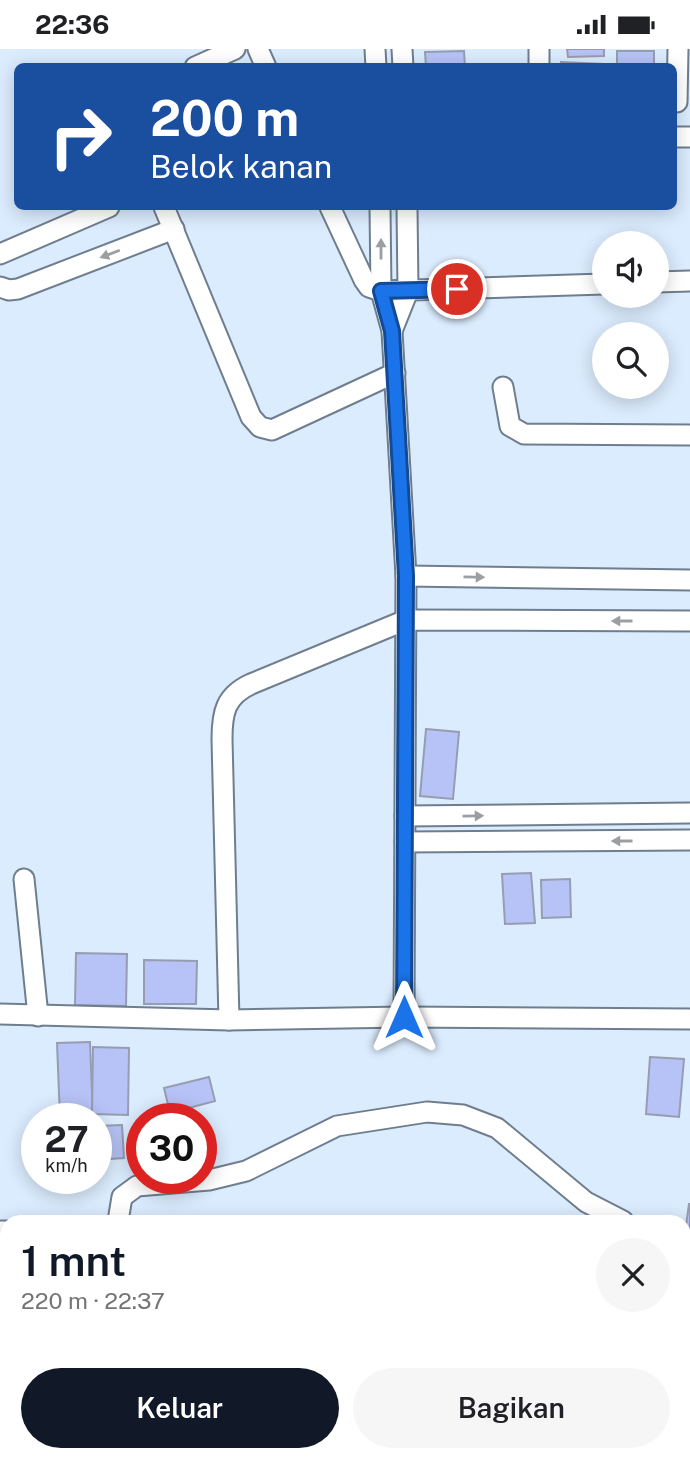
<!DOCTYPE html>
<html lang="id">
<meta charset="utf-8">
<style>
:root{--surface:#fff;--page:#f6f6f6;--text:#202124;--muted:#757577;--accent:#111827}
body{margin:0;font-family:"Public Sans",sans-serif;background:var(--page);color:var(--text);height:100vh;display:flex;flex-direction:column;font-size:26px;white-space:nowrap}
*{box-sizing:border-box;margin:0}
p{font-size:23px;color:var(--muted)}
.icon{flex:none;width:38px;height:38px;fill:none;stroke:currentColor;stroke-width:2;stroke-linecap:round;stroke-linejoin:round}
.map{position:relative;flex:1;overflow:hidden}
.panel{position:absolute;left:0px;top:1166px;width:691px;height:247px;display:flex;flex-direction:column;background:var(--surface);border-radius:21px 21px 0 0;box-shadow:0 4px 18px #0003}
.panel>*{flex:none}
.hud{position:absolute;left:14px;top:14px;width:663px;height:147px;border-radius:10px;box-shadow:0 4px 18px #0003;background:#1a4fa0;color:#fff;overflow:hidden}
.buttons{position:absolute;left:592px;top:182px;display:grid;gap:14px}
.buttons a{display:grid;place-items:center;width:77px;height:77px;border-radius:50%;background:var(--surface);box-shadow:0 4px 18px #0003;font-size:35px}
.speed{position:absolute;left:21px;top:1054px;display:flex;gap:14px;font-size:35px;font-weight:700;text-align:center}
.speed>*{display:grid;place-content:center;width:91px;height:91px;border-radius:50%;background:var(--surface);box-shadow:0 4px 18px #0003;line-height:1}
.speed small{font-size:18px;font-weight:400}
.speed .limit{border:10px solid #d22;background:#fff;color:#111}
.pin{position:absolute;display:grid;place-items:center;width:60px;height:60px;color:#fff;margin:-30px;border:4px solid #fff;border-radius:50%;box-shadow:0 2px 7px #0007}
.me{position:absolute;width:77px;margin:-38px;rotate:0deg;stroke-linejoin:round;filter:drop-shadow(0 0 5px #0008)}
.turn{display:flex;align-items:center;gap:24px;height:147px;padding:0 21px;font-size:32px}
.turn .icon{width:91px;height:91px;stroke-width:2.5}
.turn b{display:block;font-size:49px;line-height:60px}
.round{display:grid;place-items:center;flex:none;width:74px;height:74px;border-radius:37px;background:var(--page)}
.summary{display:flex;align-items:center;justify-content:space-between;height:119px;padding:0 21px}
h1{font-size:42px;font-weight:600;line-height:52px;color:var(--accent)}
.button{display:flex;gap:14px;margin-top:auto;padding:14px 21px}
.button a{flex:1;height:80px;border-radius:42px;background:var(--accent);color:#fff;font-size:28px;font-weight:600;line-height:80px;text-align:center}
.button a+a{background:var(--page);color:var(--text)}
.status{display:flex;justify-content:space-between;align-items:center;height:49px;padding:0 35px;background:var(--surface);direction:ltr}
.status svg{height:19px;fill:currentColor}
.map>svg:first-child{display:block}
</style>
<div class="status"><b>22:36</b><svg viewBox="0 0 49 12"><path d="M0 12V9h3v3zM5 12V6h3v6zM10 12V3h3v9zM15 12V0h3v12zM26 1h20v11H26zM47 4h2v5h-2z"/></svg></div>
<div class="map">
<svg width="690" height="1411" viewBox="0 0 690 1411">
<rect width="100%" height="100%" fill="#dbecfe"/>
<g fill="#b7c3f6" stroke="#979db1" stroke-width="2">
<polygon points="567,0 604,0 604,7 568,8"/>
<polygon points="464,2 465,18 426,18 425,3"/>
<rect x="617" y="2" width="37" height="16"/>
<polygon points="561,13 603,15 603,18 561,18"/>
<polygon points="426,680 459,683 453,750 420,747"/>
<polygon points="531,824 535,874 505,875 502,825"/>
<polygon points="570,830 571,868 542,869 541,831"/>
<polygon points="76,904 127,905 126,957 75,956"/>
<polygon points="144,911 197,912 196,955 144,955"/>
<polygon points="90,993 93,1069 60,1069 57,994"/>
<polygon points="93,998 129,999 128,1066 92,1065"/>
<polygon points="650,1008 684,1010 679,1068 646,1065"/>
<polygon points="209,1028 215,1052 170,1064 164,1039"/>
<polygon points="122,1076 124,1109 96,1111 96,1077"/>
<polygon points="689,1155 690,1155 690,1192 684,1190"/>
</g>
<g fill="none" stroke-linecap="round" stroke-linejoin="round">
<g stroke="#6f7e8e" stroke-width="23">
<g id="minor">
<polyline points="258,0 266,18"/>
<polyline points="375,0 376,18"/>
<polyline points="402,0 403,18"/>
<polyline points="195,18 235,0"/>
<polyline points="539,18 539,0"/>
<polyline points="677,53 678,0"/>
<polyline points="674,88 690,88"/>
<polyline points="164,158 251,368 260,378 272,381 395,324"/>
<polyline points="330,158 364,231 369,238 381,242 604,235"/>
<polyline points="380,158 381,242 392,282 408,242 407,158"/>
<polyline points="0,205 109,158"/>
<polyline points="656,233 690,232"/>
<polyline points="0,238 9,241 18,240 174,180"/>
<polyline points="392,282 406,527 404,968"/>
<polyline points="503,338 510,377 524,385 690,386"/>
<polyline points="406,527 690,531"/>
<polyline points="405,767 690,764"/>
<polyline points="405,793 690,791"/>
<polyline points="24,830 38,967"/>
<polyline points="0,965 229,971 404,968 690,970"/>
<path d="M229,971L222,690C222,664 225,647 251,635L406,571L690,572"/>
<polyline points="118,1172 122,1148 137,1137 209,1131 246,1122 337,1077 427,1063 463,1066 497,1079 586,1153 623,1172"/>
<polyline points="0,1182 7,1182"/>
<polyline points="684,1201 690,1204"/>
</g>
</g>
<use href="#minor" stroke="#fff" stroke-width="19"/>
</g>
<defs><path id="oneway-solid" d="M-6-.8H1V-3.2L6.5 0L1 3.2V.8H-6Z" transform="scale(1.75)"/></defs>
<g fill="#9c9fa2">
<use href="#oneway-solid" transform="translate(381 200) rotate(-90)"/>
<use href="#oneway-solid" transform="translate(110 205) rotate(159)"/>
<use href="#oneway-solid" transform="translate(474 528) rotate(1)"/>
<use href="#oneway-solid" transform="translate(622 572) rotate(-180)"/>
<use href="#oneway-solid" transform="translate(473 767) rotate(-1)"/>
<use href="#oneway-solid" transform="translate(622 792) rotate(180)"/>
</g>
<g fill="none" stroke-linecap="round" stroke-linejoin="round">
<g stroke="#114b97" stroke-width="18">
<polyline id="route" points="404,968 406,527 392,282 381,242 457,240"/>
</g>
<use href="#route" stroke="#1a73e8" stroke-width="12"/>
</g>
</svg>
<div class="buttons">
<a><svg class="icon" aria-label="sound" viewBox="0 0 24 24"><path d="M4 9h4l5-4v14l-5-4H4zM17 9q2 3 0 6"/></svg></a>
<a><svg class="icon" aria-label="search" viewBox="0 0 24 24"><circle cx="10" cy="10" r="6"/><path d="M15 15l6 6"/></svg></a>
</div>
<div class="speed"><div>27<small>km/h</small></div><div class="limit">30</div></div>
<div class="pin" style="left:457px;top:240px;background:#d93025"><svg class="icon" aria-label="arrive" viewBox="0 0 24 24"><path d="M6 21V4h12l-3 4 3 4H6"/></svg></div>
<svg class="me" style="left:404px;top:968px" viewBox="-20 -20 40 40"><path d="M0-17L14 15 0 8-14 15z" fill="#1a73e8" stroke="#fff" stroke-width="4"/></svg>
<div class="hud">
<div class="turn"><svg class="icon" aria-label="right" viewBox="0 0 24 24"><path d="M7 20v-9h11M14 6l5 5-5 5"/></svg><div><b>200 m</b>Belok kanan</div></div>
</div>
<section class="panel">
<div class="summary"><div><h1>1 mnt</h1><p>220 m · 22:37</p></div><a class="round"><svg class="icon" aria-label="close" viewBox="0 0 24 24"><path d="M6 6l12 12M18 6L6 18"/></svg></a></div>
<div class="button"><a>Keluar</a><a>Bagikan</a></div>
</section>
</div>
